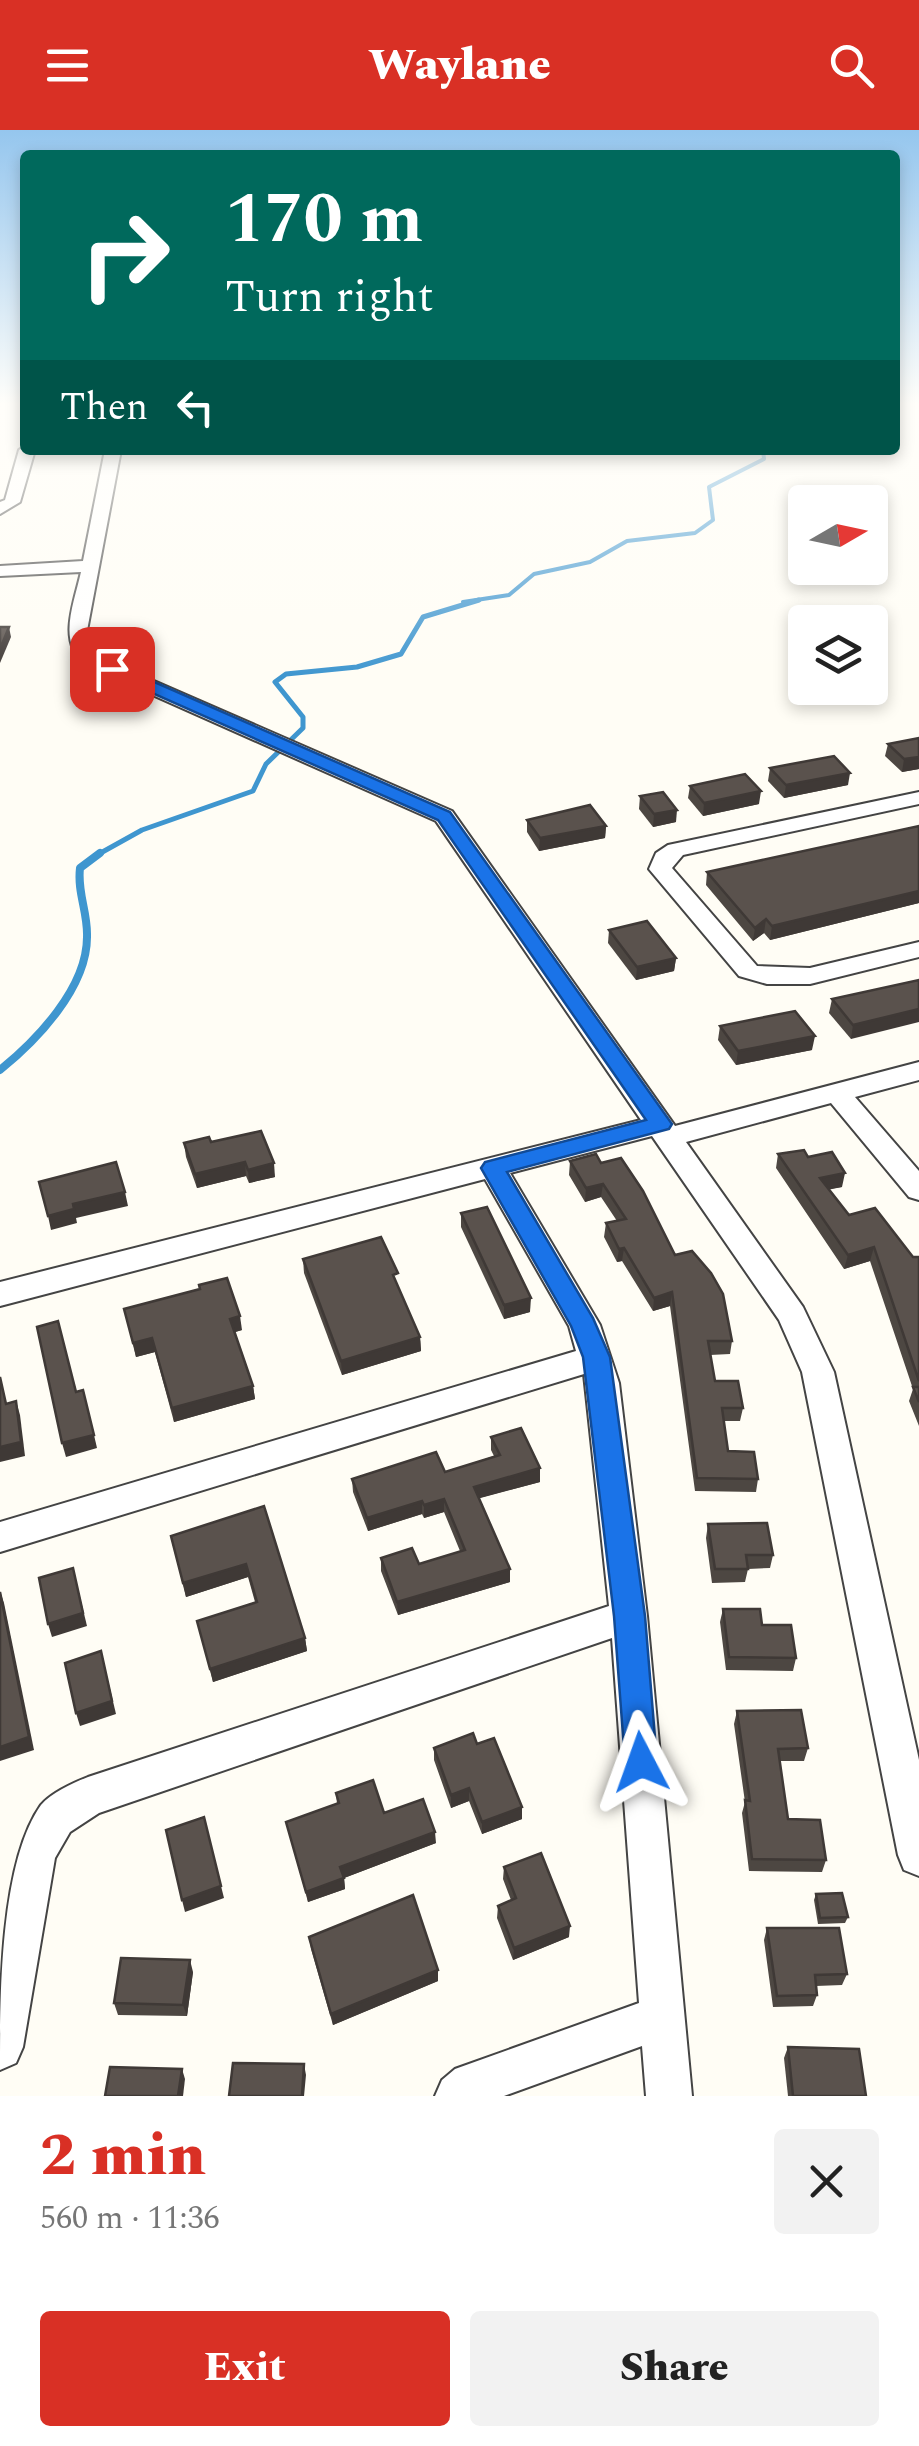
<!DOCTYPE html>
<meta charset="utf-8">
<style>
:root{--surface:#fff;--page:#f2f2f2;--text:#222;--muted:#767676;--accent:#d93025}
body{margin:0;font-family:Spectral,serif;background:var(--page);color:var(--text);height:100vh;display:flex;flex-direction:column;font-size:38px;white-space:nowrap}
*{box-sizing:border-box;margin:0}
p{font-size:32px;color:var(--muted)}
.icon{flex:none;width:55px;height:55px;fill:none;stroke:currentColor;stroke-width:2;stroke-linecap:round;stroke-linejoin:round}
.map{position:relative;height:1966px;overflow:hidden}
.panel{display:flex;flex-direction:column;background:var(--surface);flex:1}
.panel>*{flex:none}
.guide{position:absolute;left:20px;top:20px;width:880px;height:305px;border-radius:10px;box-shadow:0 5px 15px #0003;background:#00695c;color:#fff;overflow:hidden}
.needle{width:65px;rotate:81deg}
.tools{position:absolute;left:788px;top:355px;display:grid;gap:20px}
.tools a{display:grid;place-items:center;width:100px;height:100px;border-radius:10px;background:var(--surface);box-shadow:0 5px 15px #0003;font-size:50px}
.pin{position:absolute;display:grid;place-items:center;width:85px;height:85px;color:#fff;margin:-42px;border-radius:20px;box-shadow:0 5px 15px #0006}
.me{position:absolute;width:110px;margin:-55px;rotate:356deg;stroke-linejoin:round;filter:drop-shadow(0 0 8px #0008)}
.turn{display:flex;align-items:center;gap:35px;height:210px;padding:0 40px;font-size:45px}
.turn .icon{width:130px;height:130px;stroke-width:2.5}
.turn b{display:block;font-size:70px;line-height:85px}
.then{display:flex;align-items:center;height:95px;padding:0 40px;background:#0003;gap:20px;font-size:38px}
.round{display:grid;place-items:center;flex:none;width:105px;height:105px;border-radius:10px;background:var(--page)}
.summary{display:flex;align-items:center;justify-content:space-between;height:170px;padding:0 40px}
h1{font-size:60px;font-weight:800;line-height:75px;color:var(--accent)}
.primary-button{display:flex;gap:20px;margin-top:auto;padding:20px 40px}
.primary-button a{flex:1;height:115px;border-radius:10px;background:var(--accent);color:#fff;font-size:40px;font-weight:800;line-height:115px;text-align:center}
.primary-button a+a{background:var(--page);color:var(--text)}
header{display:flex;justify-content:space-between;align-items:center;height:130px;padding:0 40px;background:var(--accent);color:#fff;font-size:45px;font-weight:800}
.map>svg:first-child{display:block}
</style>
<header><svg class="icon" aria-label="menu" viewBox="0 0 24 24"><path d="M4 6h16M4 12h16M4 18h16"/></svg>Waylane<svg class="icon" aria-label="search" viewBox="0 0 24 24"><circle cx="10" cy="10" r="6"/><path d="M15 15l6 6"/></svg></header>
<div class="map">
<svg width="919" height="1966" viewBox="0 0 919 1966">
<rect width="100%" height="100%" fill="#fffdf5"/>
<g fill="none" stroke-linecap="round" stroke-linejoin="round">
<polyline stroke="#3f96cf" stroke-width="4" points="463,472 509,465 534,444 590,432 627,411 695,403 713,390 709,357 764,329 763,320"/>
<polyline stroke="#3f96cf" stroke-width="5" points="97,725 142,700 253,661 266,634 303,598 303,587 275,552 286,544 357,537 401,524 423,487 479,470"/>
<path stroke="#3f96cf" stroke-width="8" d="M0,940C37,910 87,858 87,807C88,782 77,763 80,738L100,723"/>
<g stroke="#444" stroke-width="4">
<g id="minor">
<polygon points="25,316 25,320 35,320 20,372 0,384 0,372 5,370 19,320"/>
<path d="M105,320H121L86,506L89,519L99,527L452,681L675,996L919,932V950L855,967L919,1041V1070L909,1067L831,973L686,1012L803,1177L834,1242L919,1630V1746L904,1740L898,1725L802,1242L779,1190L652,1006L510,1043L600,1195L619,1253L647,1486L692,1966H646L642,1916L504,1966H435L442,1950L455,1939L639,1873L612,1508L99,1683L70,1702L55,1728L23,1917L16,1933L0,1940C0,1865 0,1733 41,1675C52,1662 73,1653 88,1647L609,1476L584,1244L0,1422V1392L576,1221L569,1196L485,1049L0,1176V1152L641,990L436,691L85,535C57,511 74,474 81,442L0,446V436L83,431Z"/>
<polygon points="919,662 919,674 683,725 672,738 757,836 810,838 919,812 919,827 810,854 767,854 739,846 649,739 656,723 668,715"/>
</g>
</g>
<use href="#minor" fill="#fff" fill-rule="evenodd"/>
</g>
<g fill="#4d4742">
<polygon points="919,608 919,639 902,642 885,626 888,614"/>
<polygon points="770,638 848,655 784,668 768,651"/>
<polygon points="690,656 759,674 703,686 688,668"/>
<polygon points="640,666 676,692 653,697 639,679"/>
<polygon points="527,690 606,696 605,708 539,721 527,702"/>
<polygon points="919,696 919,773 770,810 764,803 753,811 706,755 707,742"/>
<polygon points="609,800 676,828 674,841 636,850 608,813"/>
<polygon points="919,850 851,909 829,883 832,869"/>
<polygon points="720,896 812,920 736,935 718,910"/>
<polygon points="211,1012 275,1047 249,1053 246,1046 197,1058 186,1027 184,1013"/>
<polygon points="778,1024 808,1027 842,1057 829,1059 849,1085 913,1127 919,1127 919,1296 909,1271 913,1259 870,1131 844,1139 776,1038"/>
<polygon points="570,1031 601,1033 675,1125 732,1211 730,1224 710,1225 715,1251 743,1278 740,1291 724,1291 728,1321 758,1349 756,1362 695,1361 670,1176 653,1181 622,1131 617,1132 604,1107 606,1093 617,1091 601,1067 585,1072 569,1045"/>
<polygon points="461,1083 530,1182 504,1189 461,1097"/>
<polygon points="303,1129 398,1157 420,1207 421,1221 342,1245 304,1143"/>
<polygon points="124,1179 242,1200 235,1202 253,1256 255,1269 174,1292 155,1222 136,1227"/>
<polygon points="491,1307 540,1352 479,1368 510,1452 398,1485 381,1441 381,1428 419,1434 460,1421 444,1382 424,1388 422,1384 368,1401 353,1362 352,1349 445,1342 494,1326 491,1320"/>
<polygon points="264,1376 305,1508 307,1521 213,1552 197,1491 255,1472 248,1447 186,1467 174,1420"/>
<polygon points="708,1394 773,1425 770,1438 748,1439 745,1452 712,1453 706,1408"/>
<polygon points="723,1479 762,1495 796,1528 793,1541 726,1540 720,1492"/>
<polygon points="737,1581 808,1618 804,1631 780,1631 788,1689 826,1730 822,1742 749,1741 742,1683 745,1672 734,1594"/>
<polygon points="477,1614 522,1689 482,1704 469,1671 451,1678 434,1630 434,1618"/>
<polygon points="336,1663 384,1683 436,1713 344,1748 345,1759 308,1772 286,1692 337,1674"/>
<polygon points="504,1737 569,1807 513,1830 497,1788 498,1776 511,1770 503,1749"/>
<polygon points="816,1764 848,1787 845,1793 818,1794 814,1770"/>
<polygon points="767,1798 847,1844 842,1855 816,1856 817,1865 813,1876 773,1877 764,1810"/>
<polygon points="309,1807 438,1840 438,1851 333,1895 311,1819"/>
<polygon points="193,1842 187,1886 118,1885 114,1873"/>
<polygon points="788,1917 866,1966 788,1966 784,1928"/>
</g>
<g fill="#3f3936">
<polygon points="9,497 11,507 0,533 0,519"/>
<polygon points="919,627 919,639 902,642 904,629"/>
<polygon points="850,643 848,655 784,668 786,655"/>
<polygon points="761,661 759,674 703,686 704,673"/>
<polygon points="677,680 676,692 653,697 654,684"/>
<polygon points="606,696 605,708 539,721 540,708"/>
<polygon points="919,761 919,773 770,810 772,796"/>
<polygon points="766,789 764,803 753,811 755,798"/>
<polygon points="676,828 674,841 636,850 637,837"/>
<polygon points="919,879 919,892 851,909 853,895"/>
<polygon points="815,906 812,920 736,935 738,921"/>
<polygon points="245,1032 246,1046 197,1058 195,1044"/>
<polygon points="274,1033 275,1047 249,1053 248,1040"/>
<polygon points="845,1043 842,1057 817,1062 820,1048"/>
<polygon points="603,1054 601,1067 585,1072 586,1058"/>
<polygon points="125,1062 128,1076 76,1088 77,1093 51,1100 48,1086 73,1074"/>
<polygon points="874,1117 870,1131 844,1139 848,1125"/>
<polygon points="624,1118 622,1131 617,1132 619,1119"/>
<polygon points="672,1162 670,1176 653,1181 654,1168"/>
<polygon points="531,1168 530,1182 504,1189 504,1175"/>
<polygon points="240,1186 242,1200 232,1203 230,1189"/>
<polygon points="420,1207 421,1221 342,1245 341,1231"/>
<polygon points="152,1208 155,1222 136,1227 133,1213"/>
<polygon points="253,1256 255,1269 174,1292 172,1278"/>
<polygon points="16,1271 20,1285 25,1326 0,1332 0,1317"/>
<polygon points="94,1305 97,1318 66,1327 62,1313"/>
<polygon points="540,1338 540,1352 473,1370 474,1357"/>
<polygon points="444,1369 444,1382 424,1388 424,1375"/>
<polygon points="422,1371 422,1384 368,1401 367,1388"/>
<polygon points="246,1434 248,1447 186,1467 183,1453"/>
<polygon points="73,1438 87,1496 52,1507 48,1494"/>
<polygon points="510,1439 510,1452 398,1485 397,1472"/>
<polygon points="0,1461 4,1473 34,1620 0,1631"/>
<polygon points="305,1508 307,1521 213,1552 210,1539"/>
<polygon points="101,1521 116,1584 80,1596 76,1583"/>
<polygon points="469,1658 469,1671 451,1678 451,1665"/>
<polygon points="522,1677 522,1689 482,1704 482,1692"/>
<polygon points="435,1702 436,1713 344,1748 345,1759 308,1772 306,1762 340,1737"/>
<polygon points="221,1756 224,1768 185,1782 182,1770"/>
<polygon points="570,1796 569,1807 513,1830 514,1818"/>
<polygon points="190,1830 193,1842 187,1886 183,1875"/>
<polygon points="438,1840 438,1851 333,1895 331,1884"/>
<polygon points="304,1934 306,1945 304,1966 302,1966"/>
<polygon points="182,1939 185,1949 183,1966 178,1966"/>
</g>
<g fill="#5a524d" stroke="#3f3936" stroke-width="2.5">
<polygon points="0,497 9,497 0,519"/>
<polygon points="919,608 919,627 904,629 888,614"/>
<polygon points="834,626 850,643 786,655 770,638"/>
<polygon points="745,644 761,661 704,673 690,656"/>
<polygon points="663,662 677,680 654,684 640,666"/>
<polygon points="590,675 606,696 540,708 527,690"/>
<polygon points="919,696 919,761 772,796 766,789 755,798 707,742"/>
<polygon points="647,791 676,828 637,837 609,800"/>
<polygon points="919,850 919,879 853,895 832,869"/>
<polygon points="795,881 815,906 738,921 720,896"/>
<polygon points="261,1001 274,1033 248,1040 245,1032 195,1044 184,1013 209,1007 211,1012"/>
<polygon points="804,1020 808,1027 832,1022 845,1043 820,1048 849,1085 875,1078 913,1127 919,1127 919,1251 874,1117 848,1125 778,1024"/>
<polygon points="596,1024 601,1033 621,1028 643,1061 675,1125 692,1121 711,1143 723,1164 732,1211 708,1211 715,1251 738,1251 743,1278 722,1278 728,1321 754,1322 758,1349 697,1348 672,1162 654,1168 624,1118 619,1119 606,1093 626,1089 603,1054 586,1058 570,1031"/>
<polygon points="116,1032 125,1062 73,1074 74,1079 48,1086 39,1052"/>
<polygon points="487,1077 531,1168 504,1175 461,1083"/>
<polygon points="381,1107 398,1143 393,1145 420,1207 341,1231 303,1129"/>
<polygon points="227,1148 240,1186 230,1189 253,1256 172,1278 152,1208 133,1213 124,1179 200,1159 199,1155"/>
<polygon points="58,1191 76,1262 83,1260 94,1305 62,1313 37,1197"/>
<polygon points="0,1247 6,1274 16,1271 21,1312 0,1317"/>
<polygon points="913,1257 919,1257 919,1272"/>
<polygon points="521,1298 540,1338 474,1357 510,1439 397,1472 381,1428 412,1418 419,1434 465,1420 444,1369 424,1375 422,1371 367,1388 352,1349 436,1322 445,1342 500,1325 491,1307"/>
<polygon points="264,1376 305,1508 210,1539 197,1491 257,1472 246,1434 183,1453 171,1406"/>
<polygon points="767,1393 773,1425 746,1425 748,1439 715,1439 708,1394"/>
<polygon points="73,1438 83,1483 48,1494 39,1448"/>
<polygon points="0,1462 29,1607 0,1617"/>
<polygon points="723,1479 760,1479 762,1495 791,1495 796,1528 729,1527"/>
<polygon points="101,1521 112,1571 76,1583 65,1533"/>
<polygon points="801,1580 808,1618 778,1619 788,1689 820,1690 826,1730 752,1729 745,1670 750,1671 737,1581"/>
<polygon points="473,1603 477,1614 494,1608 522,1677 482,1692 469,1658 451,1665 434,1618"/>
<polygon points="373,1650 384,1683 423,1669 435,1702 340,1737 344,1748 306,1762 286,1692 339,1673 336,1663"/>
<polygon points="204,1687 221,1756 182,1770 166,1700"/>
<polygon points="541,1723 570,1796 514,1818 498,1776 516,1768 504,1737"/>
<polygon points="842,1763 848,1787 820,1788 816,1764"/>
<polygon points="413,1765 438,1840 331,1884 309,1807"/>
<polygon points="767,1798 839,1798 847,1844 815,1845 817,1865 777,1866"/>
<polygon points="121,1828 190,1830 183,1875 114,1873"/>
<polygon points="788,1917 859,1919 866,1966 793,1966"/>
<polygon points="233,1933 304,1934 302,1966 229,1966"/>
<polygon points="110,1937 182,1939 178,1966 105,1966"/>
</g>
<linearGradient id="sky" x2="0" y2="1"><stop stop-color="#95c6ee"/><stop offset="0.5" stop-color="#fffefa"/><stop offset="1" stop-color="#fffefa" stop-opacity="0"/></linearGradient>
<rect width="919" height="547" fill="url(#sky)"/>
<polygon fill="#1a73e8" stroke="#114b97" stroke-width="2.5" points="107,536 118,536 450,682 672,994 669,999 507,1042 593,1188 610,1227 645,1486 657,1632 653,1643 641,1648 629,1643 625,1632 614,1486 583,1227 571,1196 481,1038 485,1032 646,990 438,690 107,543"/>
</svg>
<div class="tools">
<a><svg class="needle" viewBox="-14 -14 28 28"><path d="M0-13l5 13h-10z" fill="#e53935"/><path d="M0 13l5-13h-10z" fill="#767676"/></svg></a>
<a><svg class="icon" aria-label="layers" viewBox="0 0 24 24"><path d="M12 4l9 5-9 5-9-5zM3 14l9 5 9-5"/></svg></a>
</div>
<div class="pin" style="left:112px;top:539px;background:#d93025"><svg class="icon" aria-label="arrive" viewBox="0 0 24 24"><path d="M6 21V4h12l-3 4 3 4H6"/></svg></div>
<svg class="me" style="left:641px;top:1632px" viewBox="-20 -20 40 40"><path d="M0-17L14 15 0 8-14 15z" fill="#1a73e8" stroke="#fff" stroke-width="4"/></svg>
<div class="guide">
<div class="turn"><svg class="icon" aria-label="right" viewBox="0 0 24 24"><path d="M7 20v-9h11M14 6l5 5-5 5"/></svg><div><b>170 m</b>Turn right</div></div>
<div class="then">Then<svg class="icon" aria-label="left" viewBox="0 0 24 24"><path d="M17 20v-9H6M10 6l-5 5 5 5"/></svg></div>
</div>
</div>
<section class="panel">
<div class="summary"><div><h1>2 min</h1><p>560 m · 11:36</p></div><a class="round"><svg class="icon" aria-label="close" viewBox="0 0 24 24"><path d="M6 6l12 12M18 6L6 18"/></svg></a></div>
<div class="primary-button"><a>Exit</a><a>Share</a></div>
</section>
